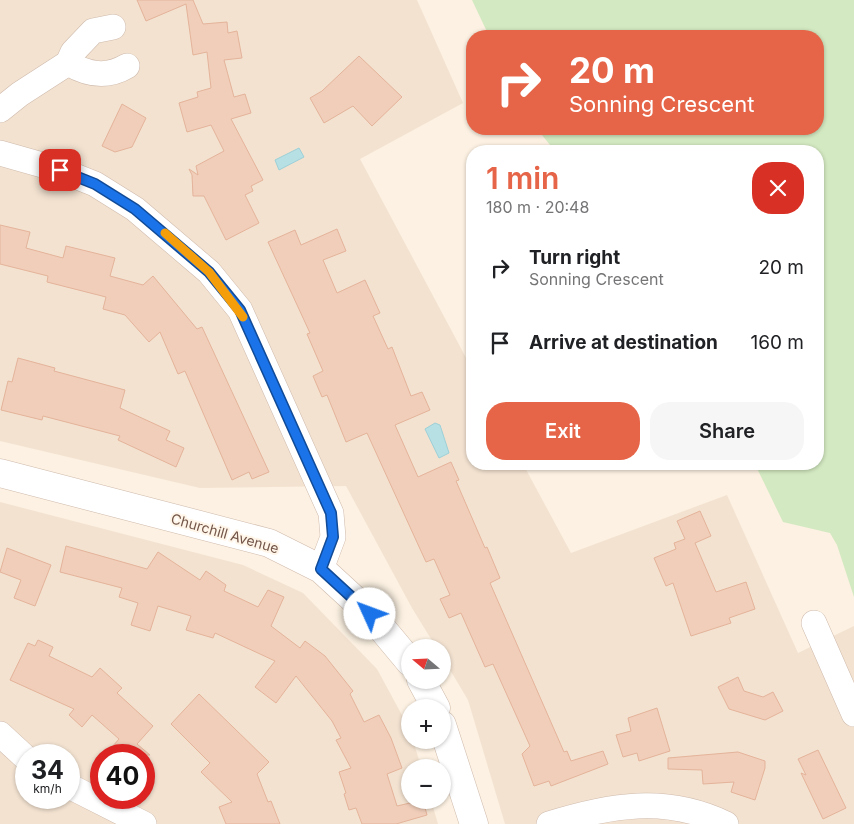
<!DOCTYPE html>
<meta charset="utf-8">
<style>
:root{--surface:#fff;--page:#f6f6f6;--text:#202124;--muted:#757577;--accent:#e66447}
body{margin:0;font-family:Inter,sans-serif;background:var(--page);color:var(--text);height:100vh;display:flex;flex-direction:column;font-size:19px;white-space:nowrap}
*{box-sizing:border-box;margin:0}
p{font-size:16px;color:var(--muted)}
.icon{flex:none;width:28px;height:28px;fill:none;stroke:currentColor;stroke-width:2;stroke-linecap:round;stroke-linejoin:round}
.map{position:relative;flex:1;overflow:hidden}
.panel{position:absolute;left:466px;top:145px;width:358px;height:325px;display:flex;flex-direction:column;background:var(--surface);border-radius:20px;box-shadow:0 1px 4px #0004}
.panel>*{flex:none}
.top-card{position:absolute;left:466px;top:30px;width:358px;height:105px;border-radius:20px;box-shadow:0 1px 4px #0004;background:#e66447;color:#fff;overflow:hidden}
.needle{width:32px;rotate:289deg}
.buttons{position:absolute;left:401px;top:639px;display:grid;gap:10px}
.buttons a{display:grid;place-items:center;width:50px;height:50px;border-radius:50%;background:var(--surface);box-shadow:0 1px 4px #0004;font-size:25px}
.speed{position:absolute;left:15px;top:744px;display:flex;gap:10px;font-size:25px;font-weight:700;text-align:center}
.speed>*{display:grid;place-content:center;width:65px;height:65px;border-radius:50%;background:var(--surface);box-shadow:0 1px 4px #0004;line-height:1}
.speed small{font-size:12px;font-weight:400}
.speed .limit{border:8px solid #d22;background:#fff;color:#111}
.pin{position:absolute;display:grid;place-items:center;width:42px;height:42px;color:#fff;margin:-21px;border-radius:10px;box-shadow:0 2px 8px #0006}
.me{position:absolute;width:55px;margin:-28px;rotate:313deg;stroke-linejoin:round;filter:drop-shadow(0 0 4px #0008)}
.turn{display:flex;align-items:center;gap:18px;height:105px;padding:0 20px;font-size:22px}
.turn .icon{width:65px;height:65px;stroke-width:2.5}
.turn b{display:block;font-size:35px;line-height:42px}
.round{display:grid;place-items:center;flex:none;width:52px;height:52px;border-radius:20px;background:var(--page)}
.head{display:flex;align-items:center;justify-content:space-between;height:85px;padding:0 20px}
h1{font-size:30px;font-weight:600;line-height:38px;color:var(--accent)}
.cta{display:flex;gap:10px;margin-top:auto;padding:10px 20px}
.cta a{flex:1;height:58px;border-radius:20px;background:var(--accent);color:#fff;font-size:20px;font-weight:600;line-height:58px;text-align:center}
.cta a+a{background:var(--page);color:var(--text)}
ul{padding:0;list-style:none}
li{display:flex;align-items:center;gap:15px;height:75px;padding:0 20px}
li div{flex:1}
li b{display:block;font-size:19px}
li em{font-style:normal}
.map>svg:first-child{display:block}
</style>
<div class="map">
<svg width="854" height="824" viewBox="0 0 854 824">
<rect width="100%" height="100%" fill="#fcf1e2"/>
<g fill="#f3e2d0" fill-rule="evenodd">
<polygon points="0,0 417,0 463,103 360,159 472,369 472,464 523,464 571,553 727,495 798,653 854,626 854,824 505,824 468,700 443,658 442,648 436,647 412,608 346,486 200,488 0,441"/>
<path d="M0,502L243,565L303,593L377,669L410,730V740H413L421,767L410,768V800H431L438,824H0ZM26,755H69V798H26ZM101,755H144V798H101Z"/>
</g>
<polygon fill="#d3e9c1" points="472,0 854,0 854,597 837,545 830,533 783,522 755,464 818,464 818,151 555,151 537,129 818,129 818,36 489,36"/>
<g fill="#b7e0e5" stroke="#9dd0d7">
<polygon points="299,148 304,157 279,170 275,160"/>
<polygon points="435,423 440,425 449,453 439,458 425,429"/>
</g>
<g fill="#f1ceba" stroke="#e4b39a">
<polygon points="137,0 193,0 203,24 227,22 228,33 237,31 242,58 224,60 234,97 245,94 251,113 231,119 263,180 251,186 253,191 245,195 259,223 226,240 204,196 193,196 192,175 189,169 198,175 196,166 224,151 211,125 187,132 179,103 198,97 197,92 211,88 207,52 193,55 186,4 146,21"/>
<polygon points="359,56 402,97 372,126 353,106 324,123 310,98 322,91"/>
<polygon points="122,104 146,118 132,147 115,152 102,146"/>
<polygon points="0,225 30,232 26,248 63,258 66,246 115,258 110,276 143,285 153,276 197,329 202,327 269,472 252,479 249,472 232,480 185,371 178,374 160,332 149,342 125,315 103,309 106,297 47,282 48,276 0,264"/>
<polygon points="337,229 346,251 323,260 337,293 365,280 380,313 373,316 388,349 392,347 411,396 422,392 430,410 395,425 418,477 451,462 459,480 456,481 485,548 487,547 500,578 490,583 564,752 567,751 571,761 603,751 608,764 551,786 549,781 534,786 522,754 530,746 493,664 485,667 461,613 449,618 440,599 450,595 434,559 426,562 367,433 346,442 327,395 322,397 313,376 323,371 307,334 310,333 268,242 295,230 301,245"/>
<polygon points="18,358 55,368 54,371 125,390 120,408 170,431 166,440 184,448 176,467 118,440 120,436 43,416 42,420 1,410 8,381 12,382"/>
<polygon points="700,511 711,536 695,543 716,592 746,582 755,609 729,618 731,623 691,636 673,583 666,586 654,558 676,549 674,543 685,539 677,521"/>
<polygon points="66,546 147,569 158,552 200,580 206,571 226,585 224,591 258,607 268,590 284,597 271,626 300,648 305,641 325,656 353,691 350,694 364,722 379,715 391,738 402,768 387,774 397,806 423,800 427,815 396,824 362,824 356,808 349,810 344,794 346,793 339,772 351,768 336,740 341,738 332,721 296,676 276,703 255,687 275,661 215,633 213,638 186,630 191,616 158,606 150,631 131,625 138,603 119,597 122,588 60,572"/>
<polygon points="7,548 51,565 35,606 14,598 21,580 0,572"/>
<polygon points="38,640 53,647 49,656 92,677 100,668 122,688 117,693 153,726 137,744 150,755 105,755 119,739 92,715 82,727 69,715 74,709 10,680 28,643 35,646"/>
<polygon points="738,677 744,691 763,697 773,692 783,711 765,720 729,709 718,687"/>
<polygon points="199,694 269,762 257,774 268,802 271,801 280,824 226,824 219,807 232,802 201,772 210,763 171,724"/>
<polygon points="657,708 670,751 639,761 637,753 623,757 616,735 631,731 628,718"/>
<polygon points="818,750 846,808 823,819 801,773 806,775 798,759"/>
<polygon points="738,752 765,761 765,768 755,800 731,792 734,782 703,784 702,770 668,769 668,758"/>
</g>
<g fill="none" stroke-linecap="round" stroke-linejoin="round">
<g stroke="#cfbaac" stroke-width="26">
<g id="minor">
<path d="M68,63C88,75 107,78 127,66"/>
<polyline points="0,110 20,94 68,63 73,52 93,31 113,27"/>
<polyline points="0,153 60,170 95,184 135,209 209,272 240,310 331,513 333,537 321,569"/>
<polyline points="814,623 854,714"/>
<polyline points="0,734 26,758"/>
<polyline points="69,786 144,824"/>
<path d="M549,824C610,805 666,795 726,824"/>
</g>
</g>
<g stroke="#cfbaac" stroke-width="29">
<g id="tertiary">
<polyline points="0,473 269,543 321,569 370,614 410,662"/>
<polyline points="421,680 436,708"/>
<polyline points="442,725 474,824"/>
</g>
</g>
<use href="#minor" stroke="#fff" stroke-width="25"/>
<use href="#tertiary" stroke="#fff" stroke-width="28"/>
</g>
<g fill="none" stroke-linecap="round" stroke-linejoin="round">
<g stroke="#114b97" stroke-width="12">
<polyline id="route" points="60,170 95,184 135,209 209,272 240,310 331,513 333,537 321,569 370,614"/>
</g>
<use href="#route" stroke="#1a73e8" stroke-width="9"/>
<polyline stroke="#f59e0b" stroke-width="9" points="165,233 209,272 243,317"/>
</g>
<g text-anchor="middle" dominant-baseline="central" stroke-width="4" stroke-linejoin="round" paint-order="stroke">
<g font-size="14" fill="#735649" stroke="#fff5e8">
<text transform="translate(225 533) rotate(16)">Churchill Avenue</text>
</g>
</g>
</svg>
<div class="buttons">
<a><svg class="needle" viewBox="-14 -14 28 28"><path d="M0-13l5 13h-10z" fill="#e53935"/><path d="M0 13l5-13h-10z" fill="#757577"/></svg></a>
<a>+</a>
<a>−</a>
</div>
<div class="speed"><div>34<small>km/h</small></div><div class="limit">40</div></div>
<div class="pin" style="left:60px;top:170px;background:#d93025"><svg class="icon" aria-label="arrive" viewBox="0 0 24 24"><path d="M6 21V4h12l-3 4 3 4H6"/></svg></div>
<svg class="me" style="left:370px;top:614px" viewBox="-20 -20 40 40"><circle r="19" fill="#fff"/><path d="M0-13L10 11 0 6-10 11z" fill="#1a73e8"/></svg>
<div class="top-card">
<div class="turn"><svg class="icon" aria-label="right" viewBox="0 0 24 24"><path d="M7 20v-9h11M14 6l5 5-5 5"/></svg><div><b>20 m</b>Sonning Crescent</div></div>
</div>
<section class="panel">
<div class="head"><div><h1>1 min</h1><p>180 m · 20:48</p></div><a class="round" style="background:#d93025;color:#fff"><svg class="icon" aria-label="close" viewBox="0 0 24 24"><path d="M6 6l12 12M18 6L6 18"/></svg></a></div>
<ul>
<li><svg class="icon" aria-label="right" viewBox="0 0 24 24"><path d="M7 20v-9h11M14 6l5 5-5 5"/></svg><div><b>Turn right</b><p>Sonning Crescent</p></div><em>20 m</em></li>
<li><svg class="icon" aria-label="arrive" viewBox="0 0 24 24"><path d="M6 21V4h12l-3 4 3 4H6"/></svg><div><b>Arrive at destination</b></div><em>160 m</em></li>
</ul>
<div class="cta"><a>Exit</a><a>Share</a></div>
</section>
</div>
